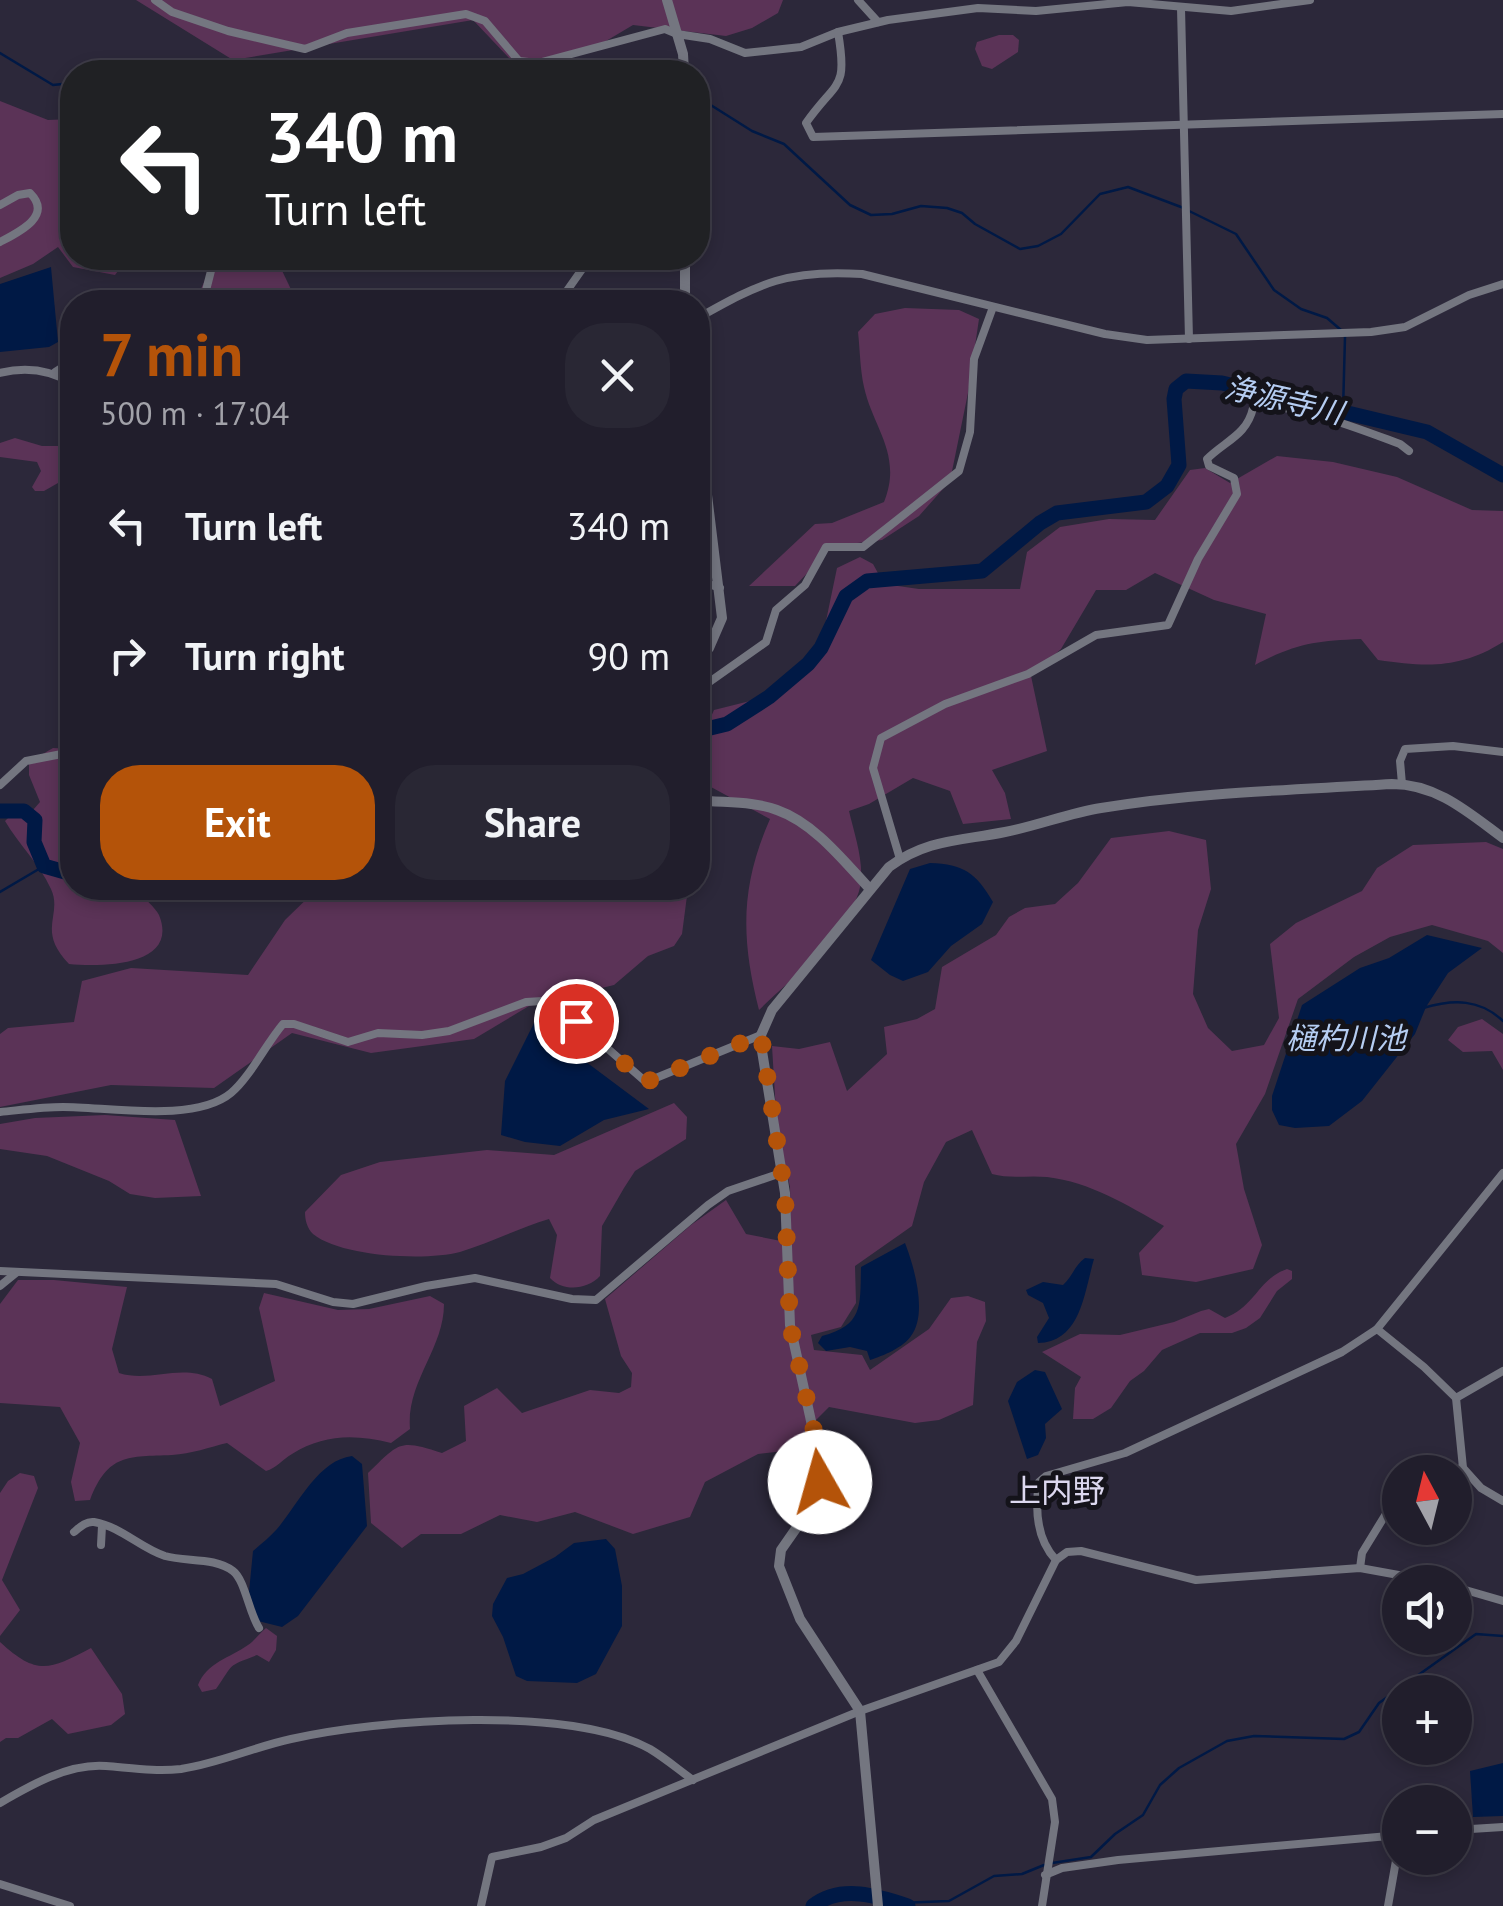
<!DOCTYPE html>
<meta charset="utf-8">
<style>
:root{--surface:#211e2c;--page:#292734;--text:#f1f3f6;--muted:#a2a2a9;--line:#3e3c48;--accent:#b45309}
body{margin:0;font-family:"PT Sans","Noto Sans JP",sans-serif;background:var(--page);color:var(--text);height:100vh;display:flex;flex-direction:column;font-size:38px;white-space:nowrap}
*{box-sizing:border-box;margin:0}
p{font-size:32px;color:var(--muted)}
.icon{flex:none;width:55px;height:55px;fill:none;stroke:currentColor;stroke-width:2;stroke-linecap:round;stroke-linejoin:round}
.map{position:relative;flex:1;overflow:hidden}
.side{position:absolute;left:60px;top:290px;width:650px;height:610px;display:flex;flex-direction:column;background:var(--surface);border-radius:40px;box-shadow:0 5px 15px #0003,0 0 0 2px var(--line)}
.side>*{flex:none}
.banner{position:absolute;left:60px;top:60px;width:650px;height:210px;border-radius:40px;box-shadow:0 5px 15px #0003,0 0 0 2px var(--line);background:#202124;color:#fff;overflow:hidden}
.needle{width:65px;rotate:353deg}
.tools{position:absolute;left:1382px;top:1455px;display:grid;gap:20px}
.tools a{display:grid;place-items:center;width:90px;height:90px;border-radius:50%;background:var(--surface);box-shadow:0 5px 15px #0003,0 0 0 2px var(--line);font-size:50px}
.pin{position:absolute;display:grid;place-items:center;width:85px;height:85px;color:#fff;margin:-42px;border:5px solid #fff;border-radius:50%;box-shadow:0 2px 10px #0007}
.me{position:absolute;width:110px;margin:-55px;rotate:353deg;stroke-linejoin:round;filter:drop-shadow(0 0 8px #0008)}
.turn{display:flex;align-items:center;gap:35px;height:210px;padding:0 40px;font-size:45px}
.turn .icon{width:130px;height:130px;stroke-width:2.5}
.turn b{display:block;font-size:70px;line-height:85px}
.round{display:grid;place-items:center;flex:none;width:105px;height:105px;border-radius:40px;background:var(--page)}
.head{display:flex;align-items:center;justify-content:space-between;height:170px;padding:0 40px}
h1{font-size:60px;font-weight:700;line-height:75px;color:var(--accent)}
.primary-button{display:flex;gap:20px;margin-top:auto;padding:20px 40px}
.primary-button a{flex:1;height:115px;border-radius:40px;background:var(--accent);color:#fff;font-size:40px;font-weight:700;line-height:115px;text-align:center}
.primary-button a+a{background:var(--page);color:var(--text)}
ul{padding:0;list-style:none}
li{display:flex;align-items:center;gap:30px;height:130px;padding:0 40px}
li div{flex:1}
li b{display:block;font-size:38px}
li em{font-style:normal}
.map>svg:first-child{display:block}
</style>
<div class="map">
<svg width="1503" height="1906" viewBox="0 0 1503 1906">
<rect width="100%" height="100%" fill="#2c283a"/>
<g fill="#5b3357">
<polygon points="136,0 783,0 778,13 752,28 726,36 633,25 601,44 538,62 511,60 473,20 233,60"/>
<polygon points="999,35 1013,35 1019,40 1018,52 992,69 982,66 975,49 977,42"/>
<polygon points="0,101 48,120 72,119 72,258 128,258 115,275 73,267 58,247 33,264 0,278"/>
<polygon points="215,258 276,258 297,302 195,302"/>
<path d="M905,308L959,310L979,319L968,393L950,481L919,516L882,540L833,546L795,586H749L815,524L832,523L884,502C903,455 873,428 864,387C860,369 860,350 858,332L875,314Z"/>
<polygon points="15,438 42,446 72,446 72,475 44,491 35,491 32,487 41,471 37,462 0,457 0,443"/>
<path d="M1277,456L1333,462L1397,477L1472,510L1503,511V642C1460,669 1427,667 1378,660L1361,639C1315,641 1297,643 1255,665L1266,614L1214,600L1155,573L1126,590H1096L1061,649L1031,676L1047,751L992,770L1005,793L1011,819L963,824L950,791L913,778L869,804L849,811C855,837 868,872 857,897C840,940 791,979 759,1010C741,939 740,887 770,819L711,787L698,746L714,710L786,692L821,645L837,568L860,557L873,564L884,584L919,589H1020L1027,552L1060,527L1109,519L1155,520L1190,470L1205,468L1230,483Z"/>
<path d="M53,748L72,749V888H140L137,892C144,898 155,907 159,915C180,967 100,967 69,964C36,930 63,915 51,889C39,863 19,845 5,821L10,816L27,817L40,802L29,775V762Z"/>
<path d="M1169,831L1206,840L1211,889L1198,930L1193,994L1208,1028L1232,1051L1264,1045L1279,1018L1270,944L1296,923L1362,891L1377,868L1413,845L1486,842L1503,849V953L1488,941L1432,925L1390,937L1354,957L1298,999L1265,1094L1236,1144L1244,1189L1262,1245L1253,1269L1196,1282L1142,1275L1139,1253L1164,1226C1127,1205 1090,1182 1047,1177C1028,1175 1010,1179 992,1174L972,1130L946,1142L924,1182L912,1226L855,1266L856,1303L841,1327L811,1335L814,1350L862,1355L870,1370L929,1329L951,1298L968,1296L985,1302L986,1321L977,1342L973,1405L939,1420L915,1423L829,1407L785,1451L758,1454L705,1482L690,1517L633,1534L575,1512L537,1522L500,1515L461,1534H421L402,1548L371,1523L368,1473C400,1442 399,1439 442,1453L466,1441L464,1406L497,1388L522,1413L590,1390L619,1393L631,1387L632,1373L621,1356L605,1299L691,1225L726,1200L746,1234L791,1243L790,1187L777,1129L772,1046L799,1049L830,1042L847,1091L887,1054L884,1027L917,1019L935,1009L942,967L996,935L1009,917L1025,908L1055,904L1078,883L1111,838Z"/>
<polygon points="318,888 688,888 682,934 674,946 648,956 614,985 529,1006 474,1039 371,1053 292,1033 214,1088 111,1085 0,1107 0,1034 8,1028 74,1022 82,981 131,968 248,975 285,920"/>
<polygon points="1482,1019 1503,1034 1503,1070 1492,1051 1463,1052 1448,1040 1458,1027"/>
<path d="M674,1103L687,1117L686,1139L635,1171L624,1188L602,1226L600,1276C587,1290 563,1292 550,1278L557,1235L549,1219C519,1228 490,1243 460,1252C426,1261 341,1257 313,1234C307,1228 305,1220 305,1212L341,1175L380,1162L487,1150L554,1155Z"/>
<polygon points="105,1115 175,1120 201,1196 155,1198 130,1194 109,1181 47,1156 0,1149 0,1124 35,1118"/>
<path d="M1287,1269L1292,1271V1279L1277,1291L1260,1318L1246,1328L1232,1333H1200L1162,1350L1144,1371L1130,1381L1111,1408L1093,1419H1073L1075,1388L1081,1377L1042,1352L1080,1334L1120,1335L1174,1322L1201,1311L1209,1309L1225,1318C1256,1306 1258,1279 1287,1269Z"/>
<path d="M18,1280H54L127,1287L112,1349L119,1373C150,1383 181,1363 212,1379L220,1406L275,1381L259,1308L264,1293L338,1310L369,1309L430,1296L444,1304C444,1349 406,1382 410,1429L391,1443C355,1434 324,1434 292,1454C282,1460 276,1468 266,1471L227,1443C210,1447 191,1454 172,1455C128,1457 108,1453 90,1500L75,1501L71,1482L80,1443L60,1407L0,1403V1304Z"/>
<polygon points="20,1473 34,1476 38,1488 2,1580 20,1610 0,1636 0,1493 8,1481"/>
<path d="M266,1628L277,1636L276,1650L269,1662L257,1655C226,1667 235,1662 216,1689L202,1692L198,1685C207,1662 230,1658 248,1645C255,1640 259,1634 266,1628Z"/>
<path d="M0,1642C37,1676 49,1670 91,1648L122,1694L125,1714L111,1725L68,1734L52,1719L18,1738H6L0,1742Z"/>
</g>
<g fill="#001945">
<polygon points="51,267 58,342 49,347 0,352 0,284"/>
<path d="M930,863C964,864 976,873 993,902L982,924L951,946L928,972L903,981L890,975L871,960L910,869Z"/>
<polygon points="1427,935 1482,948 1448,973 1426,1007 1415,1034 1362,1101 1329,1126 1295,1128 1279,1125 1272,1110 1272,1096 1302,1005 1360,968 1389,958"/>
<polygon points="534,1023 649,1109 604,1120 560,1146 525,1142 501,1135 505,1081"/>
<path d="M905,1243C914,1266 928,1314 911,1336C904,1347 883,1356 870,1360L867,1351L850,1347L826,1351L818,1343L822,1336C864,1325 860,1305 861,1267Z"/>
<path d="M1085,1258L1094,1259C1084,1293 1081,1342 1038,1343L1037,1337L1049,1318L1043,1303L1028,1295L1026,1290L1043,1282L1063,1285C1073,1276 1074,1266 1085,1258Z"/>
<polygon points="1035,1370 1045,1372 1062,1409 1045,1424 1046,1438 1038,1455 1027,1459 1008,1401 1017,1382"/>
<path d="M352,1456L362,1464L367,1526L298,1616L282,1627L258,1621L249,1592L253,1551C261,1544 270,1537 277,1529C297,1506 318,1460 352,1456Z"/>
<polygon points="606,1539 615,1549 622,1586 622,1626 596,1674 577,1683 527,1681 516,1676 503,1637 492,1616 493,1604 507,1578 523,1574 555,1557 574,1543"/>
<polygon points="1503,1763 1503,1816 1473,1817 1470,1771"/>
</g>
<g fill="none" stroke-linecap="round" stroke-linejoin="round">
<g stroke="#001945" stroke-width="2.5">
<polyline points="0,53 53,85 72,83"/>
<polyline points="104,72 118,68 134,72"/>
<polyline points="698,97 752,131 784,144 850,205 871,215 892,214 921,206 947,208 962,213 975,224 1020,249 1038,246 1061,234 1100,194 1128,187 1181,207 1236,234 1274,290 1301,309 1327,318 1341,330"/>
<polyline points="1343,411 1345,337"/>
<polyline points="0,892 44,866"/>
<path d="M1423,1008C1454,999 1480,999 1503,1021"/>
<polyline points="1052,1863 1091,1857 1115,1834 1143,1815 1160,1785 1179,1768 1227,1741 1254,1736 1344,1739 1359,1732 1379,1703 1476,1634 1503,1636"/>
<polyline points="899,1903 949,1901 994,1876 1022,1874 1044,1865"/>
</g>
<g stroke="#001945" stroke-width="15">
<polyline points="698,731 727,724 769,697 808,664 821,648 846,596 867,581 982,571 1040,523 1057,513 1146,502 1167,486 1179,465 1174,399 1176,389 1186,381 1222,383 1427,432 1503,475"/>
<polyline points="0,811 24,811 35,820 34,842 44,866 72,874"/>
<path d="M813,1906C841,1884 878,1896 908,1906"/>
</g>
<g stroke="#747680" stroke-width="8">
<polyline points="155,0 172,12 228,31 305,49 347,33 466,14 485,21 519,61 538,63 665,29 677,34 710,39 745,53 801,47 838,32 888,20 978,8 1036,11 1128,2 1231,11 1310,0"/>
<polyline points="858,0 878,22"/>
<polyline points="1181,8 1189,339"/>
<path d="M838,32C848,91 837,79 806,123L813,137L1503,114"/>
<polyline points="506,72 519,61"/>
<path d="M0,205L18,195L30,193C53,216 19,232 0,242"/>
<polyline points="203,302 212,267 219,258"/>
<polyline points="559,302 590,258"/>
<path d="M698,318C760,283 788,269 862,274L1105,334L1147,340L1371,332L1405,327L1469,295L1503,284"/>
<polyline points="55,372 72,361"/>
<path d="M0,373C27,366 50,370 72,383"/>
<polyline points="698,580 720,588"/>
<polyline points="698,690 766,642 776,610 805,585 826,547 863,547 959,471 970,432 974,359 993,307"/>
<polyline points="1402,784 1400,761 1405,749 1453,746 1503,752"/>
<polyline points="0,785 26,761 72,752"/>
<path d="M900,859L873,768L881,738L945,704L1028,674L1096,635L1168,625L1198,559L1237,494L1234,478L1209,466L1207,459C1225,441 1247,435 1253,408C1285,399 1367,432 1400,444L1409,451"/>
<path d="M0,1112C21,1110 42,1107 63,1107C108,1107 195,1123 231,1093C250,1077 266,1044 283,1024H294L348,1042L378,1033L422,1035L449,1031L526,1002L543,1001L576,1021L646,1082L761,1035"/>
<polyline points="0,1271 276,1284 333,1302 353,1304 426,1286 475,1278 572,1299 596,1300 708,1205 728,1191 781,1173"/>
<polyline points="0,1286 16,1273"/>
<polyline points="1377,1329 1503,1173"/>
<polyline points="1456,1398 1503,1371"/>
<polyline points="1442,1472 1463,1468"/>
<path d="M74,1532C80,1527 86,1521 94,1522C122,1527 140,1548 165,1556C186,1562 215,1557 233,1571C245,1580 249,1613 259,1628"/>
<polyline points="101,1545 102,1526"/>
<path d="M1056,1560C1036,1539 1035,1509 1039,1482L1046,1476L1125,1453L1342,1352L1377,1329L1424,1367L1456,1398L1463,1468L1481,1488L1503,1501"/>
<polyline points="1360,1568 1362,1553 1400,1491"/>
<polyline points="1455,1587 1503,1601"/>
<polyline points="977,1670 1052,1799 1055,1822 1042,1906"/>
<path d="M0,1803C31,1785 69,1763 106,1766C131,1768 156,1772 181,1769C220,1763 254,1747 291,1739C378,1719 571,1705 650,1749C665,1758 679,1770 693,1780"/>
<polyline points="1455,1830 1503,1827"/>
<polyline points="1045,1875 1062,1868 1118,1860 1400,1835"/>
<polyline points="0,1884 70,1906"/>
<polyline points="481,1906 492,1857 541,1847 566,1838 594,1820 860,1711 999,1662 1016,1641 1056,1560 1067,1552 1081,1551 1196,1580 1360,1568 1437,1582"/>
<polyline points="1388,1906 1400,1838"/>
</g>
<g stroke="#747680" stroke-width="10">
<polyline points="667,0 683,54 684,72"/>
<polyline points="685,258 685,302"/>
<polyline points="698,421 722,618 709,648 698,659"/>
<path d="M698,800C723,803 754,801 777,810C814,823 843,860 869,888"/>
<path d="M878,1906L860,1711L800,1619L779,1566L781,1550L811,1507L820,1482V1462L790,1325L785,1193L762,1051L761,1035L772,1010L889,867C927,839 960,841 1005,832C1037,826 1069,813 1101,808C1197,792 1296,790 1392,784C1437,784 1469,813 1503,838"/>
</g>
</g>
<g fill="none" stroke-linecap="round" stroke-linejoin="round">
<polyline stroke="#b45309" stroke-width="18" stroke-dasharray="0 32.4" points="576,1021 646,1082 761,1035 785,1194 790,1325 816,1440 820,1482"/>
</g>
<g text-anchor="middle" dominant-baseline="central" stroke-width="10" stroke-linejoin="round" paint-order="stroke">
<g font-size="30" font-style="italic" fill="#b5cdf2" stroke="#14131a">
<text transform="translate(1284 399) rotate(13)">浄源寺川</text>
<text x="1346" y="1037">樋杓川池</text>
</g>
<g font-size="32" fill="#dcd8ef" stroke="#14131a">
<text x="1057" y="1490">上内野</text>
</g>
</g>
</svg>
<div class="tools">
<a><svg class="needle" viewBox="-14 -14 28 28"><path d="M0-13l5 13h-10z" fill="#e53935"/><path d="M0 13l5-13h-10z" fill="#a2a2a9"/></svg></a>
<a><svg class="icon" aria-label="sound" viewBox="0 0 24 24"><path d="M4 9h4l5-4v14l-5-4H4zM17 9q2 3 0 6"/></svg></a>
<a>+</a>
<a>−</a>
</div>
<div class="pin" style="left:576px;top:1021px;background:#d93025"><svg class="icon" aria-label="arrive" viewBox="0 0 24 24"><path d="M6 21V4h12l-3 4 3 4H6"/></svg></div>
<svg class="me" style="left:820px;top:1482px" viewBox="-20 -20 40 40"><circle r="19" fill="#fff"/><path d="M0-13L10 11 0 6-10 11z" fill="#b45309"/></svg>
<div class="banner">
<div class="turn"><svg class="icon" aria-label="left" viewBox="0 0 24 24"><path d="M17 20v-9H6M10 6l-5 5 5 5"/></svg><div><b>340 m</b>Turn left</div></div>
</div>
<section class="side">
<div class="head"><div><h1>7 min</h1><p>500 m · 17:04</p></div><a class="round"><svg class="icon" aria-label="close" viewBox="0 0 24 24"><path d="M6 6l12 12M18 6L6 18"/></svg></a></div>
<ul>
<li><svg class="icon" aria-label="left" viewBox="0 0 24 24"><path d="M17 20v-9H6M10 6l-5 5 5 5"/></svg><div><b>Turn left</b></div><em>340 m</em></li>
<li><svg class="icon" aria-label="right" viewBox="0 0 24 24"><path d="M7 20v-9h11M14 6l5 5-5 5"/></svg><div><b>Turn right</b></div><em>90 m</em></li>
</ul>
<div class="primary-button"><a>Exit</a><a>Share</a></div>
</section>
</div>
